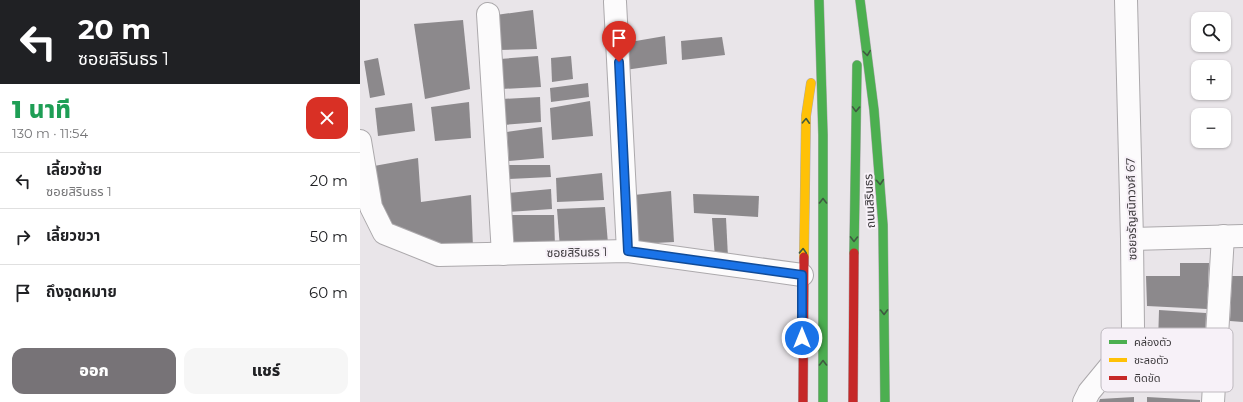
<!DOCTYPE html>
<html lang="th">
<meta charset="utf-8">
<style>
:root{--surface:#fff;--page:#f6f6f6;--text:#202124;--muted:#757577;--line:#e0e0e0;--accent:#777377}
body{margin:0;font-family:Montserrat,"Noto Sans Thai",sans-serif;background:var(--page);color:var(--text);height:100vh;display:flex;flex-direction:column;font-size:15px;white-space:nowrap}
*{box-sizing:border-box;margin:0}
p{font-size:13px;color:var(--muted)}
.icon{flex:none;width:22px;height:22px;fill:none;stroke:currentColor;stroke-width:2;stroke-linecap:round;stroke-linejoin:round}
.map{position:relative;flex:1;overflow:hidden}
.details{display:flex;flex-direction:column;background:var(--surface);width:360px}
.details>*{flex:none}
.top-card{background:#202124;color:#fff;overflow:hidden}
.controls{position:absolute;left:831px;top:12px;display:grid;gap:8px}
.controls a{display:grid;place-items:center;width:40px;height:40px;border-radius:8px;background:var(--surface);box-shadow:0 1px 3px #0004;font-size:20px}
.pin{position:absolute;display:grid;place-items:center;width:34px;height:34px;color:#fff;margin:-41px -17px;border-radius:50% 50% 50% 0;rotate:-45deg;box-shadow:0 0 4px #0007}
.pin .icon{rotate:45deg}
.me{position:absolute;width:44px;margin:-22px;rotate:0deg;stroke-linejoin:round;filter:drop-shadow(0 0 3px #0008)}
.turn{display:flex;align-items:center;gap:14px;height:84px;padding:0 12px;font-size:18px}
.turn .icon{width:52px;height:52px;stroke-width:2.5}
.turn b{display:block;font-size:28px;line-height:34px}
.round{display:grid;place-items:center;flex:none;width:42px;height:42px;border-radius:12px;background:var(--page)}
.head{display:flex;align-items:center;justify-content:space-between;height:68px;padding:0 12px}
h1{font-size:24px;font-weight:800;line-height:30px;color:#1e9e55}
.button{display:flex;gap:8px;margin-top:auto;padding:8px 12px}
.button a{flex:1;height:46px;border-radius:12px;background:var(--accent);color:#fff;font-size:16px;font-weight:800;line-height:46px;text-align:center}
.button a+a{background:var(--page);color:var(--text)}
ul{padding:0;list-style:none}
li{display:flex;align-items:center;gap:12px;height:56px;padding:0 12px;border-top:1px solid var(--line)}
li div{flex:1}
li b{display:block;font-size:15px}
li em{font-style:normal}
main{display:flex;flex:1;min-height:0}
.map>svg:first-child{display:block}
</style>
<main>
<section class="details">
<div class="top-card">
<div class="turn"><svg class="icon" aria-label="left" viewBox="0 0 24 24"><path d="M17 20v-9H6M10 6l-5 5 5 5"/></svg><div><b>20 m</b>ซอยสิรินธร 1</div></div>
</div>
<div class="head"><div><h1>1 นาที</h1><p>130 m · 11:54</p></div><a class="round" style="background:#d93025;color:#fff"><svg class="icon" aria-label="close" viewBox="0 0 24 24"><path d="M6 6l12 12M18 6L6 18"/></svg></a></div>
<ul>
<li><svg class="icon" aria-label="left" viewBox="0 0 24 24"><path d="M17 20v-9H6M10 6l-5 5 5 5"/></svg><div><b>เลี้ยวซ้าย</b><p>ซอยสิรินธร 1</p></div><em>20 m</em></li>
<li><svg class="icon" aria-label="right" viewBox="0 0 24 24"><path d="M7 20v-9h11M14 6l5 5-5 5"/></svg><div><b>เลี้ยวขวา</b></div><em>50 m</em></li>
<li><svg class="icon" aria-label="arrive" viewBox="0 0 24 24"><path d="M6 21V4h12l-3 4 3 4H6"/></svg><div><b>ถึงจุดหมาย</b></div><em>60 m</em></li>
</ul>
<div class="button"><a>ออก</a><a>แชร์</a></div>
</section>
<div class="map">
<svg width="883" height="402" viewBox="0 0 883 402">
<rect width="100%" height="100%" fill="#e9e5e9"/>
<g fill="#8c898c">
<polygon points="173,10 177,49 138,50 136,15"/>
<polygon points="103,20 110,89 65,99 54,24"/>
<polygon points="305,36 307,64 265,70 264,43"/>
<polygon points="362,37 365,55 322,60 321,41"/>
<polygon points="178,56 181,87 141,89 140,59"/>
<polygon points="211,56 213,79 192,82 191,58"/>
<polygon points="18,58 25,95 10,98 4,61"/>
<polygon points="228,83 229,97 191,102 190,88"/>
<polygon points="180,97 181,122 143,125 142,99"/>
<polygon points="230,101 233,136 192,140 190,108"/>
<polygon points="109,102 111,138 75,141 71,107"/>
<polygon points="52,103 55,131 18,136 15,108"/>
<polygon points="182,127 184,158 149,161 147,132"/>
<polygon points="58,158 61,202 111,195 113,248 60,248 24,233 14,166"/>
<polygon points="148,165 190,165 191,177 149,179"/>
<polygon points="242,173 244,200 197,202 196,178"/>
<polygon points="191,189 192,209 147,212 147,193"/>
<polygon points="311,191 314,242 275,244 274,195"/>
<polygon points="333,194 399,196 398,217 334,213"/>
<polygon points="245,207 248,244 200,248 197,209"/>
<polygon points="147,215 194,215 195,246 148,248"/>
<polygon points="352,218 366,218 368,257 355,258"/>
<polygon points="820,263 849,263 847,309 787,306 786,276 820,276"/>
<polygon points="872,276 883,276 883,322 870,321"/>
<polygon points="799,310 846,313 845,347 798,343"/>
<polygon points="774,397 774,402 739,402 740,399"/>
<polygon points="787,397 840,400 840,402 787,402"/>
</g>
<g fill="none" stroke-linecap="round" stroke-linejoin="round">
<g stroke="#aca9ac" stroke-width="24">
<g id="street">
<polyline points="255,2 268,251"/>
<polyline points="128,14 143,254"/>
<polyline points="0,141 11,207 24,233 79,255 268,251 442,275"/>
<polyline points="772,239 883,236"/>
<polyline points="724,402 729,392 771,341 773,328 772,239 766,0"/>
<polyline points="853,402 863,236"/>
</g>
</g>
<g stroke="#aca9ac" stroke-width="10">
<g id="fast">
<polyline points="459,0 463,135 463,402"/>
<polyline points="500,0 514,110 523,225 525,402"/>
<polyline points="494,253 497,65"/>
</g>
</g>
<g stroke="#aca9ac" stroke-width="10">
<polyline id="slow" points="444,257 446,116 451,83"/>
</g>
<g stroke="#aca9ac" stroke-width="10">
<g id="jam">
<polyline points="443,402 444,257"/>
<polyline points="493,402 494,253"/>
</g>
</g>
<use href="#street" stroke="#fcfbfc" stroke-width="22"/>
<use href="#fast" stroke="#4caf50" stroke-width="9"/>
<use href="#slow" stroke="#ffc107" stroke-width="9"/>
<use href="#jam" stroke="#c62828" stroke-width="9"/>
</g>
<defs><path id="oneway-chevron" d="M-2-3.5L2.5 0L-2 3.5" fill="none" stroke-width="1.6" stroke-linecap="round" stroke-linejoin="round"/></defs>
<g stroke="#3f5a40">
<use href="#oneway-chevron" transform="translate(507 53) rotate(83)"/>
<use href="#oneway-chevron" transform="translate(496 109) rotate(92)"/>
<use href="#oneway-chevron" transform="translate(446 121) rotate(-87)"/>
<use href="#oneway-chevron" transform="translate(520 182) rotate(86)"/>
<use href="#oneway-chevron" transform="translate(463 201) rotate(-90)"/>
<use href="#oneway-chevron" transform="translate(494 239) rotate(91)"/>
<use href="#oneway-chevron" transform="translate(443 251) rotate(-88)"/>
<use href="#oneway-chevron" transform="translate(524 312) rotate(89)"/>
<use href="#oneway-chevron" transform="translate(463 363) rotate(-90)"/>
</g>
<g fill="none" stroke-linecap="round" stroke-linejoin="round">
<g stroke="#114b97" stroke-width="10">
<polyline id="route" points="259,62 268,251 442,275 442,338"/>
</g>
<use href="#route" stroke="#1a73e8" stroke-width="7"/>
</g>
<g text-anchor="middle" dominant-baseline="central" stroke-width="4" stroke-linejoin="round" paint-order="stroke">
<g font-size="12" fill="#393639" stroke="#f7f1f8">
<text transform="translate(509 201) rotate(-93)">ถนนสิรินธร</text>
<text transform="translate(771 209) rotate(-91)">ซอยจรัญสนิทวงศ์ 67</text>
<text transform="translate(217 252) rotate(-1)">ซอยสิรินธร 1</text>
</g>
</g>
<rect x="741" y="328" width="132" height="64" rx="6" fill="#f7f1f8" stroke="#beb9bf" stroke-width="1"/>
<rect x="749" y="340" width="18" height="4" fill="#4caf50"/>
<rect x="749" y="358" width="18" height="4" fill="#ffc107"/>
<rect x="749" y="376" width="18" height="4" fill="#c62828"/>
<g font-size="11" fill="#393639">
<text x="774" y="346">คล่องตัว</text>
<text x="774" y="364">ชะลอตัว</text>
<text x="774" y="382">ติดขัด</text>
</g>
</svg>
<div class="controls">
<a><svg class="icon" aria-label="search" viewBox="0 0 24 24"><circle cx="10" cy="10" r="6"/><path d="M15 15l6 6"/></svg></a>
<a>+</a>
<a>−</a>
</div>
<div class="pin" style="left:259px;top:62px;background:#d93025"><svg class="icon" aria-label="arrive" viewBox="0 0 24 24"><path d="M6 21V4h12l-3 4 3 4H6"/></svg></div>
<svg class="me" style="left:442px;top:338px" viewBox="-20 -20 40 40"><circle r="17" fill="#1a73e8" stroke="#fff" stroke-width="3"/><path d="M0-11L8 9 0 5-8 9z" fill="#fff"/></svg>
</div>
</main>
